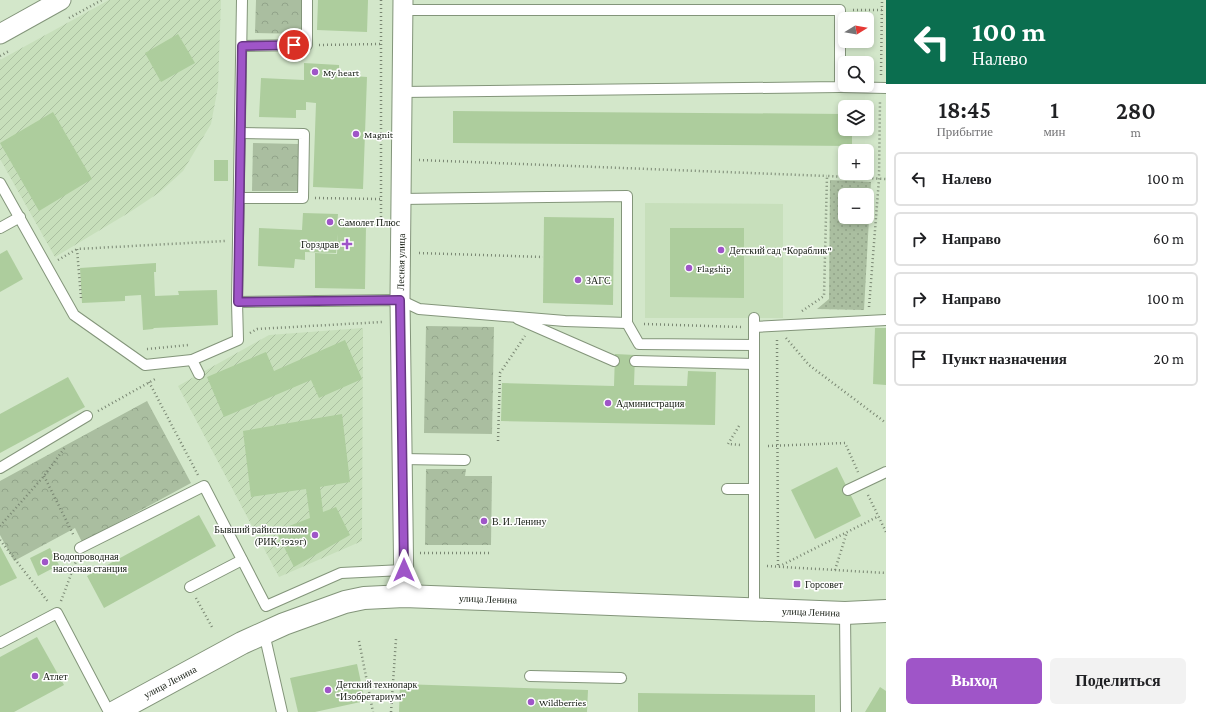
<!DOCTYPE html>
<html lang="ru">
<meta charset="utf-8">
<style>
:root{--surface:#fff;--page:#f2f2f2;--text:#202124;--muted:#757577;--line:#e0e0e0;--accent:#9f55c8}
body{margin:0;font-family:"Crimson Pro",serif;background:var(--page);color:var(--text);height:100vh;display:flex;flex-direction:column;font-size:15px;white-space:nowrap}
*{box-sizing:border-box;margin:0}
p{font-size:13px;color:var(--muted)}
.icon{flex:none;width:22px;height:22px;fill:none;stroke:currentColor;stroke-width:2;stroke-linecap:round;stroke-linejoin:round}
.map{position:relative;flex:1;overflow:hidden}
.side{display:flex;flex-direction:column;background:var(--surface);width:320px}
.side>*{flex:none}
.top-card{background:#0b6e4f;color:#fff;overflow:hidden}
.needle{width:26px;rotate:79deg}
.tools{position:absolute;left:838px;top:12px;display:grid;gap:8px}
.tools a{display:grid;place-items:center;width:36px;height:36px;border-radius:6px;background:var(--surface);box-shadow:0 2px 6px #0003;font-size:20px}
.pin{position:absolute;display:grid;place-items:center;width:34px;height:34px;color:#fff;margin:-17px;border:2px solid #fff;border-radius:50%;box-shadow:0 1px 4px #0007}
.me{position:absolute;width:44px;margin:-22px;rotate:0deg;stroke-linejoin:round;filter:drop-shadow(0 0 3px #0008)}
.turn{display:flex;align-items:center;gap:14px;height:84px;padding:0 20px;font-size:18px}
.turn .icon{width:52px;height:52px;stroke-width:2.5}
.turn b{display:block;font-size:28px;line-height:34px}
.eta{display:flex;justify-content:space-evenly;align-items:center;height:68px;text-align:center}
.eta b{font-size:24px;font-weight:600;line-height:28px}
.cta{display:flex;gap:8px;margin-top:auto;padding:8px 20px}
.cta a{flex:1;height:46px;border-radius:6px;background:var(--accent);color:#fff;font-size:16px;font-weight:600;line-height:46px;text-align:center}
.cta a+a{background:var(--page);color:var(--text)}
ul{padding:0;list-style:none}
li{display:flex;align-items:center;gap:12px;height:54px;margin:0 8px 6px;padding:0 12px;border:2px solid var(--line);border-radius:6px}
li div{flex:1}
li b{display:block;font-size:15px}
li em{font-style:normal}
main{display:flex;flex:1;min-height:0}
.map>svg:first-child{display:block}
</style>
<main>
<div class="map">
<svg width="886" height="712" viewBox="0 0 886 712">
<defs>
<pattern id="industrial-furrows" width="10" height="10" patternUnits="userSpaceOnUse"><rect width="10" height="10" fill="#c7dfbb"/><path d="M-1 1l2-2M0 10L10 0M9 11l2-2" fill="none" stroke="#aabfa0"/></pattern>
<pattern id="green-dots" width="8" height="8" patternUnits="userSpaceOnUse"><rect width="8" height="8" fill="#aabea0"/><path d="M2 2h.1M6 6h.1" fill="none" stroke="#91a389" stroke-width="1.8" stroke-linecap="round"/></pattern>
<pattern id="forest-crowns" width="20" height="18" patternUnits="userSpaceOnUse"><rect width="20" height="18" fill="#aabea0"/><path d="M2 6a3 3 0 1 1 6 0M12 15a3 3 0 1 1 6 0" fill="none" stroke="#91a389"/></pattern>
</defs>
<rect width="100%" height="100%" fill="#d3e7ca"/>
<polygon fill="#c7dfbb" points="645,203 783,204 783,318 645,318"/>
<g fill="url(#industrial-furrows)">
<polygon points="109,0 221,0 218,87 211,124 183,171 160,192 130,212 55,257 0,159 0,60"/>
<polygon points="363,328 362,541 279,577 178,386 269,335"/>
</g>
<path fill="url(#green-dots)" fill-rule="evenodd" d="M830,180L871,182L864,310L817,309L829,299ZM845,195H867V217H845Z"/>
<g fill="url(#forest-crowns)">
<polygon points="256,0 301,0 301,34 255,33"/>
<polygon points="253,143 298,144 298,191 252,191"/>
<polygon points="426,326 494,327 492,434 424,433"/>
<polygon points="147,401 191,483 82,542 75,528 14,561 0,535 0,481"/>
<polygon points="426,469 466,469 465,476 492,476 491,545 425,545"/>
</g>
<g fill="#adcd9d">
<polygon points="318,0 368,0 367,32 317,30"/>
<polygon points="178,34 195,63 161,82 145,53"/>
<polygon points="304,63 339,65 339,75 367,77 363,189 313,187 316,103 306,102 306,110 296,110 296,118 259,117 261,78 304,80"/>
<polygon points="453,111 845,114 845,129 852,129 852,146 453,143"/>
<polygon points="53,112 92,179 39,211 0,143"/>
<rect x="214" y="160" width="14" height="21"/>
<polygon points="303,213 338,214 337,225 366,226 365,289 315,288 315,253 337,254 338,234 336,253 305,252 305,260 295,259 294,268 258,266 259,228 302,230"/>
<polygon points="544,217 614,218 613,305 543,303"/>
<polygon points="670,228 744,228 744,298 670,297"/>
<polygon points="7,250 23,279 0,292 0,254"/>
<polygon points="156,263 156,272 154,272 155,296 179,295 178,291 217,290 218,325 154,328 153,329 143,330 141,295 125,296 125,301 82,303 80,268"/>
<polygon points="875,328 886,328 886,385 873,384"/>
<polygon points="345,340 362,379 319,398 311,380 224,417 207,377 266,352 274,371"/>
<polygon points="615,354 635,355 634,385 687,386 688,371 716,372 715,425 501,421 502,383 614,386"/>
<polygon points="68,377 85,407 0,453 0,414"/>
<polygon points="342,414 350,482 320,487 323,512 336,507 350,535 294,567 276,531 310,518 306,489 251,497 243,431"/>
<polygon points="837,467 861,516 815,539 791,490"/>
<polygon points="199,515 216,546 104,608 87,576"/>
<polygon points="0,546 17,578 0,586"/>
<polygon points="50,548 59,565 38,576 30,558"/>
<polygon points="37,637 64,685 14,712 0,712 0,657"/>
<polygon points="357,664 365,701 315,712 298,712 290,678"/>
<polygon points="400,684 588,690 587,712 399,712"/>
<polygon points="880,687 886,691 886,712 865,712"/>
<polygon points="638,693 815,695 815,712 638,712"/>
</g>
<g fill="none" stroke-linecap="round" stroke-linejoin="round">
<g stroke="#83957a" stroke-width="12">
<g id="lane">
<polyline points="242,0 237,302 400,300 419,309 565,321 627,323 627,196 401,199"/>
<polyline points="242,46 307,45 307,0"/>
<polyline points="840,87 886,88"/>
<polyline points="402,92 840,87 840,10 403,10"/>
<polyline points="0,183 74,315 145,365 192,360 238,340 237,302"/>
<polyline points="239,198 303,198 304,134 240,133"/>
<polyline points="0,228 20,217"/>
<polyline points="518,319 614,361"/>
<polyline points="627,323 639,344 754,345"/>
<polyline points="754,327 886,320"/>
<polyline points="192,360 199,374"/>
<polyline points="635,361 754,364"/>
<polyline points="402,459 465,460"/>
<polyline points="0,468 87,416"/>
<polyline points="727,489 754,489"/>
<polyline points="848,490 886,472"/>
<polyline points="80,548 204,486 266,606 341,573 403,570"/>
<polyline points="190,587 242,560"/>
<polyline points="754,609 754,318"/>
<polyline points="845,613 846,712"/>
<polyline points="264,633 282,712"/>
<polyline points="0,643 57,613 109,712"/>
<polyline points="530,676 621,678"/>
</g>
</g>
<g stroke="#83957a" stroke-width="21">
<g id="street">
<polyline points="403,0 400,300 404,596"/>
<polyline points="0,34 61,0"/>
</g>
</g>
<g stroke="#83957a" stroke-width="24">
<polyline id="secondary" points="115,712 242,643 284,624 345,602 364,598 404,596 845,613 886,611"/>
</g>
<g stroke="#798672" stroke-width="2.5" stroke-dasharray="1 3" stroke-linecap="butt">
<polyline points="381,0 381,219"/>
<polyline points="853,10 882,10"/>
<polyline points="69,18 102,0"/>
<polyline points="319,45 380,44"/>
<polyline points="0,56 9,51"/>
<polyline points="881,75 882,0"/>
<polyline points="419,160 827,176"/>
<polyline points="315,198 380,199"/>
<polyline points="419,253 543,257"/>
<polyline points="58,260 77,249"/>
<polyline points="81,298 77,249 225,241"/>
<polyline points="869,307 879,179 880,100"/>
<polyline points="802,311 824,296 827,176 886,179"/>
<polyline points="644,324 741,327"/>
<polyline points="250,333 257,329 382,322"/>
<polyline points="786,338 809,365 886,423"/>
<polyline points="777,340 778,567 879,516"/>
<polyline points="147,349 189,345"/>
<polyline points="149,382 198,475"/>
<polyline points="98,411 157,378"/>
<polyline points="739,426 728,444 741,445"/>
<polyline points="498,441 500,373 525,336"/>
<polyline points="768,446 845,443 858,472"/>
<polyline points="44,476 74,536"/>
<polyline points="868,495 886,532"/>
<polyline points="0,526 44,476 66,446"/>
<polyline points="0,540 49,603"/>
<polyline points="420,553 491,553"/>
<polyline points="767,566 886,573"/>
<polyline points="835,570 847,532"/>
<polyline points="196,598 212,627"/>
<polyline points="61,601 76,561"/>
<polyline points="359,641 373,712"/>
<polyline points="391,712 396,639"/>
</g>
<use href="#lane" stroke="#fff" stroke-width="10"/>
<use href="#street" stroke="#fff" stroke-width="19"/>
<use href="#secondary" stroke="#fff" stroke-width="22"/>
</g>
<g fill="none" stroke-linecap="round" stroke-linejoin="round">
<g stroke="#673782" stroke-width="10">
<polyline id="route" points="294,45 242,46 238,302 400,300 404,570"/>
</g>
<use href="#route" stroke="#9f55c8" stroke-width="7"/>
</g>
<g fill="#9f55c8" stroke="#fff" stroke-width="1.5">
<circle cx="315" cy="72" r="4"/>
<circle cx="356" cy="134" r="4"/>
<circle cx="330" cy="222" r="4"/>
<path d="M345 238h4v4h4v4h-4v4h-4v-4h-4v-4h4z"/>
<circle cx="721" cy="250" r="4"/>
<circle cx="689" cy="268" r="4"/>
<circle cx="578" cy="280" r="4"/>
<circle cx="608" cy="403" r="4"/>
<circle cx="484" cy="521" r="4"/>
<circle cx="315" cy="535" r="4"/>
<circle cx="45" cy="562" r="4"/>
<rect x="793" y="580" width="8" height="8" rx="2"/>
<circle cx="35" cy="676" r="4"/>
<circle cx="328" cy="690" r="4"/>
<circle cx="531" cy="702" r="4"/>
</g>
<g text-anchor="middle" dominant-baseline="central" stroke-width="3" stroke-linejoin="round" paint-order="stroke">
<g font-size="10" fill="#151c12" stroke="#fff" text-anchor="start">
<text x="323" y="72">My heart</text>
<text x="364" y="134">Magnit</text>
<text x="338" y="222">Самолет Плюс</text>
<text x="339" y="244" text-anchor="end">Горздрав</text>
<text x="729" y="250">Детский сад "Кораблик"</text>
<text x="697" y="268">Flagship</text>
<text x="586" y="280">ЗАГС</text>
<text x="616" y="403">Администрация</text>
<text x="492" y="521">В. И. Ленину</text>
<text x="307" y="529" text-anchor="end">Бывший райисполком<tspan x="307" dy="12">(РИК, 1929г)</tspan></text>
<text x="53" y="556">Водопроводная<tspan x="53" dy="12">насосная станция</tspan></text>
<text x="805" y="584">Горсовет</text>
<text x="43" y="676">Атлет</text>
<text x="336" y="684">Детский технопарк<tspan x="336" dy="12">"Изобретариум"</tspan></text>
<text x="539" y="702">Wildberries</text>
</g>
<g font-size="10" fill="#151c12" stroke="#fff">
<text transform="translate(401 262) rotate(-89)">Лесная улица</text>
<text transform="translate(488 599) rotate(2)">улица Ленина</text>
<text transform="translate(811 612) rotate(2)">улица Ленина</text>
<text transform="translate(170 682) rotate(-28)">улица Ленина</text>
</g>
</g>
</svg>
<div class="tools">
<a><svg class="needle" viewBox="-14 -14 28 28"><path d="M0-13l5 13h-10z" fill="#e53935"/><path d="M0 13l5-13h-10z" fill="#757577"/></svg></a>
<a><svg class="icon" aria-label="search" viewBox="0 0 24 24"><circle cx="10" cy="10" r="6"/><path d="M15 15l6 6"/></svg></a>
<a><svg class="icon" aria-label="layers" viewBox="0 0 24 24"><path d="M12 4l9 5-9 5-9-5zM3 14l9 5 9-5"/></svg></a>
<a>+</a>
<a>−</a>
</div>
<div class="pin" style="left:294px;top:45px;background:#d93025"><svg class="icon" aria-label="arrive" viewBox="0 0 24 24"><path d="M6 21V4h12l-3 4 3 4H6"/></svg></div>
<svg class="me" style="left:404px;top:570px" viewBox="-20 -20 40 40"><path d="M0-17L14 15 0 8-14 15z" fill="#9f55c8" stroke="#fff" stroke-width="4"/></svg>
</div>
<section class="side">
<div class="top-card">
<div class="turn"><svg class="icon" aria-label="left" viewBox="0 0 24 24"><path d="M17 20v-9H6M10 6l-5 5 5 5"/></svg><div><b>100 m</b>Налево</div></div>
</div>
<div class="eta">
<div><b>18:45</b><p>Прибытие</p></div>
<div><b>1</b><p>мин</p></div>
<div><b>280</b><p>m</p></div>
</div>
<ul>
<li><svg class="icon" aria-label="left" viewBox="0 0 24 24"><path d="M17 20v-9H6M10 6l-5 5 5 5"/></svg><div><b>Налево</b></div><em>100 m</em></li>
<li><svg class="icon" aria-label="right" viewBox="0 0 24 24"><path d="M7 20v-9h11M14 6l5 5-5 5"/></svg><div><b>Направо</b></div><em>60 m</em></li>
<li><svg class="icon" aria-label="right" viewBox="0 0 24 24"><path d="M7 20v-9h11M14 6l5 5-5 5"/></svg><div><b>Направо</b></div><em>100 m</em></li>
<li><svg class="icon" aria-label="arrive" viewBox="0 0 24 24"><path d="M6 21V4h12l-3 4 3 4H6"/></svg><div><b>Пункт назначения</b></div><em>20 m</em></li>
</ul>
<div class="cta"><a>Выход</a><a>Поделиться</a></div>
</section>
</main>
